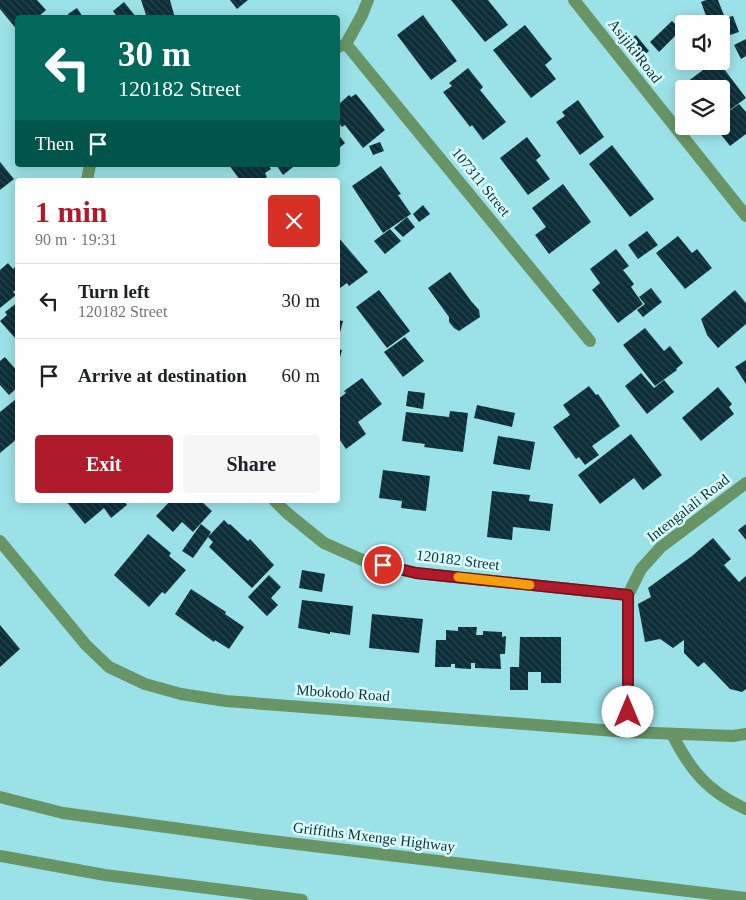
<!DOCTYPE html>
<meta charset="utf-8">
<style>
:root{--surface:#fff;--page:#f6f6f6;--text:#202124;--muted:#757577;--line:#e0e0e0;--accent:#af1b2b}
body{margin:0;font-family:"Times New Roman",serif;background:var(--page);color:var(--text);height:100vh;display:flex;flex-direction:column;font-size:19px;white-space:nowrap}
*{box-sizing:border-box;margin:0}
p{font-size:16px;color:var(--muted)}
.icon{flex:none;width:28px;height:28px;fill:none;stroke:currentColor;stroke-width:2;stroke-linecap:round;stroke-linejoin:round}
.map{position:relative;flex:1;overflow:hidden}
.sheet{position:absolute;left:15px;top:178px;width:325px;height:325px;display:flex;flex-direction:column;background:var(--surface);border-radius:5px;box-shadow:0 2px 12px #0003}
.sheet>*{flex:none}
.hud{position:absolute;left:15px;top:15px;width:325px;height:152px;border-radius:5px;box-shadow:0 2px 12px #0003;background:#00695c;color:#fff;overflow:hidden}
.fabs{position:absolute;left:675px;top:15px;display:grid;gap:10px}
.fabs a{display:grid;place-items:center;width:55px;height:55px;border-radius:5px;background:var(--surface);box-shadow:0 2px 12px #0003;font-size:25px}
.pin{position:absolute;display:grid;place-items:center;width:42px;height:42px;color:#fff;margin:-21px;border:2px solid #fff;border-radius:50%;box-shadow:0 1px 5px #0007}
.me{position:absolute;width:55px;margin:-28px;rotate:0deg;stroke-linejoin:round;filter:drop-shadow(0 0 4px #0008)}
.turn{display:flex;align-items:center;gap:18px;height:105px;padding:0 20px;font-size:22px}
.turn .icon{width:65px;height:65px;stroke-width:2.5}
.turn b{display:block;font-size:35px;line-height:42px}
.then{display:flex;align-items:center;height:48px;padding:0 20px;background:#0003;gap:10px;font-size:19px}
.round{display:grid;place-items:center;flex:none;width:52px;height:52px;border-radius:5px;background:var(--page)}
.headline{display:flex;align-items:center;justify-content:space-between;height:85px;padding:0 20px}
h1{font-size:30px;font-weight:700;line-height:38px;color:var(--accent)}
.button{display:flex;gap:10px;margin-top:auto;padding:10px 20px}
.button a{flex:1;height:58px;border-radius:5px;background:var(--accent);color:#fff;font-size:20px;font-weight:700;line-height:58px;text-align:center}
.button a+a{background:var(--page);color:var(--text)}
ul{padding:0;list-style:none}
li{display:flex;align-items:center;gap:15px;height:75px;padding:0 20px;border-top:1px solid var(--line)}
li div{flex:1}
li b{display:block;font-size:19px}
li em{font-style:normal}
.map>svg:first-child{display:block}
</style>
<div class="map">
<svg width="746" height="900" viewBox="0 0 746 900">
<defs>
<pattern id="building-back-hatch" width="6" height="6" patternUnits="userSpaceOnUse" patternTransform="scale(1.25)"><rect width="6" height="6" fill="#0d2e39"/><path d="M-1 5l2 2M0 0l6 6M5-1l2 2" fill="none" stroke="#27444e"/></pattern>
</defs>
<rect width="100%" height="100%" fill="#9be2e8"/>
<g fill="url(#building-back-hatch)">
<polygon points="0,0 37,0 46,10 37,18 18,18 18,31 0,9"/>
<polygon points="141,0 170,0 175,18 147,18"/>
<polygon points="230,0 248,0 237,9"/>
<polygon points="451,0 488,0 508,25 485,42"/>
<polygon points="706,0 718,0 725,18 733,16 739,32 721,38 721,24 709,24 701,2"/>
<polygon points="124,2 137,18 118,18 113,11"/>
<polygon points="77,8 83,17 70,18 68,14"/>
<polygon points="423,15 457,61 431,80 397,35"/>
<polygon points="672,21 681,30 659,52 650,42"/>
<polygon points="525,25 552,59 545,65 556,79 531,98 493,50"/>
<polygon points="636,35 649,51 638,60 626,43"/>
<polygon points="746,39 746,56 741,59 734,45"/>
<polygon points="715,61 718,61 746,98 727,112 721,104 721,89 686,89 683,85"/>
<polygon points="468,68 483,87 480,90 506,122 483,140 472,125 470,127 443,92 452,86 449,83"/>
<polygon points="356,94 385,130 363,148 345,125 342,127 338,122 338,105 349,95 351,97"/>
<polygon points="578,100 604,137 580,155 556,122 565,116 562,112"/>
<polygon points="739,104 746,112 746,134 730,146 714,126 721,126 721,117"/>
<polygon points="338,134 345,143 338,149"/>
<polygon points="527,137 541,156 536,160 550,179 528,195 500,158"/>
<polygon points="380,142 384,151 373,155 369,146"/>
<polygon points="612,145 654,199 630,217 589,164"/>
<polygon points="0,162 14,179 0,190"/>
<polygon points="229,165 268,165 271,169 265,173 267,177 263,180 240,180"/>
<polygon points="279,165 292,165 293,167 283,175 277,166"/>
<polygon points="381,166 401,194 398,195 411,214 383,233 352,186"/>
<polygon points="563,184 591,222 549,254 535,235 546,227 532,208"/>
<polygon points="423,205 430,214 419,222 413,214"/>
<polygon points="407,217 415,227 403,237 394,228"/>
<polygon points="390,229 401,241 385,254 374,241"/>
<polygon points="647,231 658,245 638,259 628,245"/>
<polygon points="678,236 692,253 697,249 712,268 685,289 656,253"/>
<polygon points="338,237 368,272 349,286 347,283 340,288 338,284"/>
<polygon points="616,249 629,266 623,270 634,284 631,287 643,304 618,323 592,290 600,283 590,269"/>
<polygon points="8,263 13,269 15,267 18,270 18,288 13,292 16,295 0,308 0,270"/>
<polygon points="450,272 471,301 479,310 480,317 459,331 454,328 449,322 449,317 428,288"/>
<polygon points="651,288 662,302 643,317 637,310 645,304 639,297"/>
<polygon points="379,290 410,331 387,348 356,307"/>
<polygon points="735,290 746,303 746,324 718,348 707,335 701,319"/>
<polygon points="18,302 18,336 15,338 0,321 7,315 5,312"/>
<polygon points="338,320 343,321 338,340"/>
<polygon points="645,328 664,351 670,346 683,363 676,369 677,370 655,386 623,345"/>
<polygon points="405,337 424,361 403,377 384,352"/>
<polygon points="338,349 342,350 338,365"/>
<polygon points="5,357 18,372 18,387 9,395 0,385 0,361"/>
<polygon points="746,360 746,384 735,367"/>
<polygon points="641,373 654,388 664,380 674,392 647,414 625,386"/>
<polygon points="362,378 382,404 358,422 366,434 346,449 338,437 338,399 346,393 344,391"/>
<polygon points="589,386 596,395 598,394 620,426 592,446 599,455 585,465 579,457 576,459 553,427 570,415 563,405"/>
<polygon points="718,387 732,404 729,407 734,414 701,441 682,418"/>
<polygon points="408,391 425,393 423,409 406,406"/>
<polygon points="16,399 18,401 18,438 0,453 0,412"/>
<polygon points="477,405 515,413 512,427 474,418"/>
<polygon points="450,411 468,413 463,452 424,447 425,444 402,441 406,412 449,417"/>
<polygon points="631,434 662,475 643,490 634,478 600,504 578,475"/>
<polygon points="498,436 535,442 530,470 493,464"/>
<polygon points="383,470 430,476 426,511 401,508 402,501 379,498"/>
<polygon points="492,491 530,495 529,501 553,504 550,531 513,527 512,540 487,537"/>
<polygon points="65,500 123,500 127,505 111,518 104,508 85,524"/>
<polygon points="171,500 200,500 212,511 193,532 182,522 173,532 156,516"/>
<polygon points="224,520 229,525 230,524 248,541 250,539 274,565 252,588 209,547 213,542 208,537 193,558 182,551 201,524 211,532 208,537"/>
<polygon points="746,524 746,540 738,530"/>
<polygon points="148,534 171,553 169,556 186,570 165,594 162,592 149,607 114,575"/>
<polygon points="713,538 731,559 724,565 739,582 746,576 746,689 742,692 730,689 704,662 698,667 684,653 684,640 673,648 660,639 645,642 638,604 651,597 648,588 692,556"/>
<polygon points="302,570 325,574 322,592 299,588"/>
<polygon points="269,575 281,587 271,598 278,605 267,616 248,597"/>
<polygon points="191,589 226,612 225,614 244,627 229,649 215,640 214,642 175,614"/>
<polygon points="302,600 353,606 350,635 330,632 330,634 298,628"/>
<polygon points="372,614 423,619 419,653 369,648"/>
<polygon points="0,625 20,649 0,667"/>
<polygon points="458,627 477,627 476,635 483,635 483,631 502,632 502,637 506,636 505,654 500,654 501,669 475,668 475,663 471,663 471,669 455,668 455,664 451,664 451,667 435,667 436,640 446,640 446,630 458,631"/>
<polygon points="520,637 561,637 561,683 541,683 541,672 528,672 528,690 510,690 510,667 519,667"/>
</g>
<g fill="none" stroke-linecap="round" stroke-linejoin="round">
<g stroke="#699566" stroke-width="12">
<polyline points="574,0 746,216"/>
<polyline points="346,44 590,341"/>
<polyline points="338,47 346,44 362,15 368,0"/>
<polyline points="87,180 90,165"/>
<polyline points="274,500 287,513 324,543 367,562 416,573 628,595"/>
<polyline points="0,541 86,645 109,667 145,684 181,694 226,701 628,732 733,736 746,734"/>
<polyline points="628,732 628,595 641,569 661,547 746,483"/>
<path d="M672,734C690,770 708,792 746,809"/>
<polyline points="0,797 63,813 247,838 746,898"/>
<polyline points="0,856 105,875 302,900"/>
</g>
</g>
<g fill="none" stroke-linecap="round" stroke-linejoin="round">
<g stroke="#72121c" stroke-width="12">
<polyline id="route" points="383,565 416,573 628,595 628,712"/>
</g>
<use href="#route" stroke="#af1b2b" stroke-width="9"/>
<polyline stroke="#f59e0b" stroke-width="9" points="458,577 530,585"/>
</g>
<g text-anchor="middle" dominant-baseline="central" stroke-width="5" stroke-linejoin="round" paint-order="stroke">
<g font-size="15" fill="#133133" stroke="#dafcff">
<text transform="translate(635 51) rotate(52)">Asijiki Road</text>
<text transform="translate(481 182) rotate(51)">107311 Street</text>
<text transform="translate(688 508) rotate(-38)">Intengalali Road</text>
<text transform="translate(458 560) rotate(7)">120182 Street</text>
<text transform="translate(343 693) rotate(4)">Mbokodo Road</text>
<text transform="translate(374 837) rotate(7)">Griffiths Mxenge Highway</text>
</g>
</g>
</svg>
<div class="fabs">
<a><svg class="icon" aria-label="sound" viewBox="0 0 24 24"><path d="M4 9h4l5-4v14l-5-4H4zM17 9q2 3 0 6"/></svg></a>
<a><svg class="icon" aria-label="layers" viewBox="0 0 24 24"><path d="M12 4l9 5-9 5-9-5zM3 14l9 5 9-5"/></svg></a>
</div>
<div class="pin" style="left:383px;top:565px;background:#d93025"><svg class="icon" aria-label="arrive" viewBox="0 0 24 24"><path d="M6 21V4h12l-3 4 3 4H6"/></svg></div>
<svg class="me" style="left:628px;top:712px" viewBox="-20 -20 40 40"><circle r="19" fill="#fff"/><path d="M0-13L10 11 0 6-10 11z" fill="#af1b2b"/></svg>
<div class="hud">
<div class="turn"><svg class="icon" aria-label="left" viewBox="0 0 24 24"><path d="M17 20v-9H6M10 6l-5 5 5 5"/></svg><div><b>30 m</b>120182 Street</div></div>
<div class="then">Then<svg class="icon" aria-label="arrive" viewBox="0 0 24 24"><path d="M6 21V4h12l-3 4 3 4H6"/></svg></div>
</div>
<section class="sheet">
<div class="headline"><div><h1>1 min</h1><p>90 m · 19:31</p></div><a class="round" style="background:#d93025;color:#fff"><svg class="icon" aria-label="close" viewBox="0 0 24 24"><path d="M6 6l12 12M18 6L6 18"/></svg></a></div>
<ul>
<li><svg class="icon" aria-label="left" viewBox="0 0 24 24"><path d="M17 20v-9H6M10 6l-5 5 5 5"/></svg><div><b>Turn left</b><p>120182 Street</p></div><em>30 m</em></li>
<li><svg class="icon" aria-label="arrive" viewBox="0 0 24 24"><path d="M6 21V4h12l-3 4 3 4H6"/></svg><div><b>Arrive at destination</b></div><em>60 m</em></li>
</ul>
<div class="button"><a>Exit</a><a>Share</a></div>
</section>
</div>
